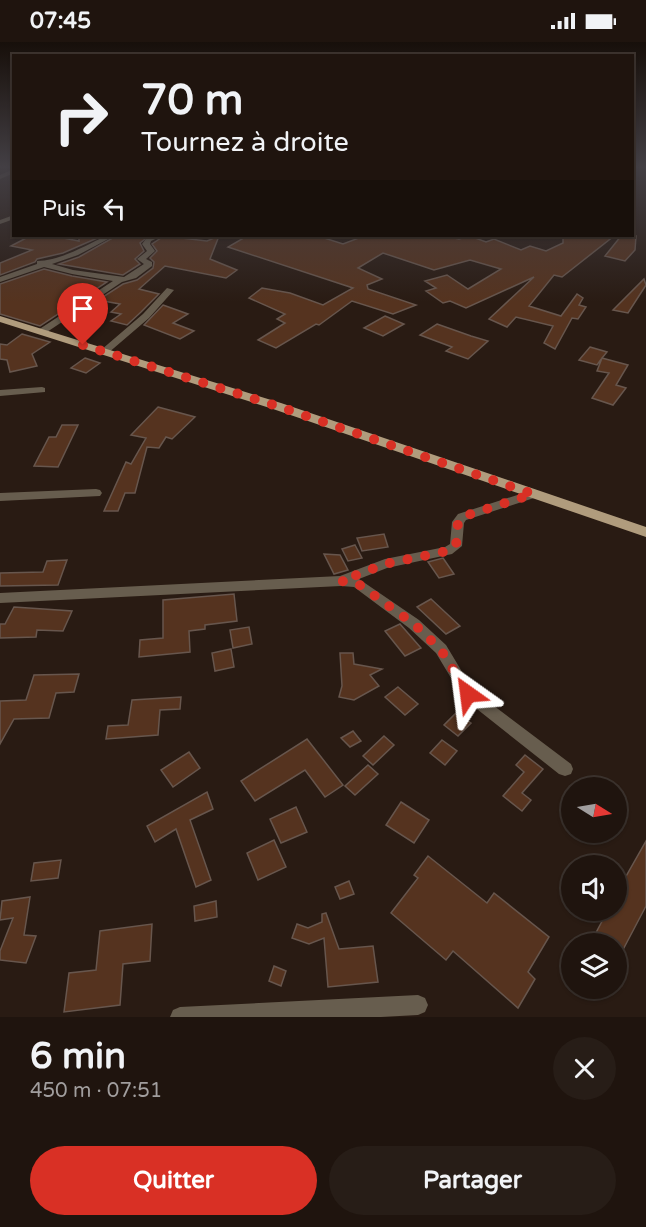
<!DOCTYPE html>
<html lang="fr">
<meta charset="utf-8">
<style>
:root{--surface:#1f140e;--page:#271d17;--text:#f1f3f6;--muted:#a19e9e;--line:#3c332e;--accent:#d93025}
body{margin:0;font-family:"Varela Round",sans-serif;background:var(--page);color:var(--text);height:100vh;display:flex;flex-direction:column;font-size:22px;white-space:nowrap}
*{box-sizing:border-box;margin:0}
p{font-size:20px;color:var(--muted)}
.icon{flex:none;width:33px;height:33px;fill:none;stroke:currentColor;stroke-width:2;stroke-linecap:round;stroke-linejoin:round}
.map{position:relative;height:975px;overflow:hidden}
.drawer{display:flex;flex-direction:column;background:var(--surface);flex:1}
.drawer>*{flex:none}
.top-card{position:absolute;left:12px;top:12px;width:622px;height:183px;border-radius:0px;box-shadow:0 2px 4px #0004,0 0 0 2px var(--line);background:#1f140e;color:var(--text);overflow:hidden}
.needle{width:39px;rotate:101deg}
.controls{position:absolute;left:561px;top:735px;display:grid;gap:12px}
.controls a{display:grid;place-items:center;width:66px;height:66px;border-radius:50%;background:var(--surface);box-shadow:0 2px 4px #0004,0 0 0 2px var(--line);font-size:30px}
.pin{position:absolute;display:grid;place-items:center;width:51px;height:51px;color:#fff;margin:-62px -26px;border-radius:50% 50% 50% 0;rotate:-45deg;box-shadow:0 0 6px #0007}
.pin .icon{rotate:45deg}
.me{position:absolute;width:66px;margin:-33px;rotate:329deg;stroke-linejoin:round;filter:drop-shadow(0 0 4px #0008)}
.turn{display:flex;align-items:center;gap:21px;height:126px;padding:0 30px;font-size:27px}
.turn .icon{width:78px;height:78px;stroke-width:2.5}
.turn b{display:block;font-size:42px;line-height:51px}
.then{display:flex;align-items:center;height:57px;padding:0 30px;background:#0003;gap:12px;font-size:22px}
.round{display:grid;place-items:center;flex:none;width:63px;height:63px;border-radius:32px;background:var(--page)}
.headline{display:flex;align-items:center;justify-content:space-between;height:102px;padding:0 30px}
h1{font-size:36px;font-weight:700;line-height:45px}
.cta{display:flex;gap:12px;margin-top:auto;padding:12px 30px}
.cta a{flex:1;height:69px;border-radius:36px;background:var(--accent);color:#fff;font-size:24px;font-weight:700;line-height:69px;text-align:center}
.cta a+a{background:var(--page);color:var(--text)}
.status{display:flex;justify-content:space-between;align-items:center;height:42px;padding:0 30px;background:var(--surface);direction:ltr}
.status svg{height:16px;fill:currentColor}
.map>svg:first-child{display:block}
</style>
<div class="status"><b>07:45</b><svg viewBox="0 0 49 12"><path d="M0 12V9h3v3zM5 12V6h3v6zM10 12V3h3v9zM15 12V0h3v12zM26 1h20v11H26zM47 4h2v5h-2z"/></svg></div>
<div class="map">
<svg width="646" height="975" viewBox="0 0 646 975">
<rect width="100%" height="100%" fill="#291b13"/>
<g fill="#55331f" stroke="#67564d" stroke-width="1.5">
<polygon points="30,194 53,194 79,199 79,194 102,194 63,211 37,217 35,220 0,233 0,221 32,208 11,204"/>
<polygon points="116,194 149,194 140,201 144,209 135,217 140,222 123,233 59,222 79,215"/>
<polygon points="164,194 207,199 219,194 210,217 237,228 226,236 165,224 139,247 159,252 141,270 127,283 111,279 121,272 111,270 120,262 98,258 123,242 137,238 153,226 154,220 150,216 157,209 152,202"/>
<polygon points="247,194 318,194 343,202 364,194 444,194 459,197 470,194 486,200 494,197 521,208 530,204 546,209 563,201 563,194 614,194 562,235 554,233 529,264 561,274 577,252 583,256 579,263 586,265 578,277 572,276 555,307 544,301 553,284 516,275 507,285 489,277 534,235 466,266 450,259 443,261 426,249 436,246 425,239 447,233 468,247 501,227 470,218 434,228 383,211 358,226 382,237 367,243 368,247 416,263 393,272 352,259 319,283 316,282 276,306 258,298 285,281 277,277 285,272 249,256 262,246 290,251 323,263 353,246 228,205"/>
<polygon points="621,194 636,194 635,208 625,219 605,214"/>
<polygon points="44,227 72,234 107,240 40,284 0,272 0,242"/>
<polygon points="644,237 646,243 628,271 613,268"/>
<polygon points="163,263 188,272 173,281 194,289 180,297 144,283"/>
<polygon points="385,274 404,282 383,294 364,286"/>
<polygon points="437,282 471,294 488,299 468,317 446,309 452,305 420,293"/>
<polygon points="22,292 50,300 32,312 37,324 10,330 7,318 0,317 0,302 7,303"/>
<polygon points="590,305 607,310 602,316 628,323 616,343 626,346 613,363 592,356 609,331 597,329 602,316 597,323 579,318"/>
<polygon points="85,316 100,321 86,331 71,326"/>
<polygon points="158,365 195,375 172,397 166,395 159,406 147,405 135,451 125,451 118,469 104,469 126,420 131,422 146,396 131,393"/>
<polygon points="62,383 78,383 58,425 34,424 49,395 56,395"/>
<polygon points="384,492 388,505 362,509 357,496"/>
<polygon points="355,503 362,516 348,519 342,507"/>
<polygon points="324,512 340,513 348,528 334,532"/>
<polygon points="443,516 454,532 439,536 428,520"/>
<polygon points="67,518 58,543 0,544 0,531 43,530 47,519"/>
<polygon points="234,552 237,579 205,583 205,587 189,589 190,610 139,615 140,598 163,596 163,558"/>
<polygon points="431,557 460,584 446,592 417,565"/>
<polygon points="14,565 72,569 63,589 37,588 36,595 0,596 0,582 5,582"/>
<polygon points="400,582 421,606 405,614 385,589"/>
<polygon points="249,585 252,602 233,606 230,588"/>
<polygon points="231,607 234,625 215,629 212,611"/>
<polygon points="340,611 353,611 354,622 382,627 370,633 379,644 354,658 339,655 342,644"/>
<polygon points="79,632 74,650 56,651 49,676 14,677 0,702 0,659 26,658 34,633"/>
<polygon points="398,645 418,662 405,673 385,655"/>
<polygon points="181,655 180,667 160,668 158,693 106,697 108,684 128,683 132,658"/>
<polygon points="456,671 471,681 458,694 444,683"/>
<polygon points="353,689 361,699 350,705 341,696"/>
<polygon points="384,694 394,703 373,723 363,714"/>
<polygon points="307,697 343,743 325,755 305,728 255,759 241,739"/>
<polygon points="442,698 457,709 445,723 430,711"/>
<polygon points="189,710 200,726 173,745 161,728"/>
<polygon points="525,713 543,727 522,751 531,758 522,769 503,754 524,730 516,723"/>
<polygon points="368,723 378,732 355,753 345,744"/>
<polygon points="207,750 213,767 190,778 211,838 196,845 176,787 155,800 147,784"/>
<polygon points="401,760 429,778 414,801 386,783"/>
<polygon points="296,765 307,790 281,801 270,777"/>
<polygon points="274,798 286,825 258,838 247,811"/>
<polygon points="646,799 646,864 616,921 616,902 590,902 608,868 616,868 616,852"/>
<polygon points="428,814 487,861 494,851 549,895 528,930 535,937 518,966 453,909 446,918 391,871 418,836 414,833"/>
<polygon points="61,818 58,836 31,839 34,821"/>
<polygon points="349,839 354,852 340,857 335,845"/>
<polygon points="30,855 24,893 36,894 26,921 0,918 0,909 13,876 0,878 2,859"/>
<polygon points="216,859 217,875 195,879 194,864"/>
<polygon points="326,871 339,907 373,904 378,940 328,945 324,896 309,902 292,896 297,882 308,886 322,880 322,872"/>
<polygon points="152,882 150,919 123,922 120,963 64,970 69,931 96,928 100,889"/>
<polygon points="274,924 286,929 281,944 269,939"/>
</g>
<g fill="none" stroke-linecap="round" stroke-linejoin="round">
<g fill="#675d4e" fill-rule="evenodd">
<polygon points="14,127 14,131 0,137 0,133"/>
<polygon points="14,173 14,177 0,182 0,178"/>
<path d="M106,194H114L78,213L52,222L73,228L124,235L144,222L137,217L147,209L142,202L146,197L154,194H162L151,199L150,202L155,209L146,217L152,220V224L136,236L122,240L44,292H38V288L113,239L72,232L44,225L0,240V235L37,222V219C60,219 86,203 106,194Z"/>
<polygon points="167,246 174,248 149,276 107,312 101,312 101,308 143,272"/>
<polygon points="42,345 45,346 45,350 0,354 0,348"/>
<polygon points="96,447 100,448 102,451 100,454 0,459 0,451"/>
<polygon points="533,448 539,452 537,455 466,478 464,481 462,504 452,512 387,526 359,537 419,578 446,603 473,648 571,722 573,727 571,732 565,734 559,732 463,656 436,611 409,586 354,545 341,544 0,561 0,551 340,534 385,517 445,505 450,502 452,480 458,472"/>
<polygon points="418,953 425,956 428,963 425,970 418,973 381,975 170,975 173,968 180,965"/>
</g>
<polygon fill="#b09c7d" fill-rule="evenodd" points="0,274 281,361 646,485 646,495 273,367 0,280"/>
</g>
<linearGradient id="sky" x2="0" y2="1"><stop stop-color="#170f0a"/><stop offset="0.48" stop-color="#433f44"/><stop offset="1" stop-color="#433f44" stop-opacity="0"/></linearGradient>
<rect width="646" height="260" fill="url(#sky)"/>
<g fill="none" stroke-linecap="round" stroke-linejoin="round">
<polyline stroke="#d93025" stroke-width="10" stroke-dasharray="0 18" points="83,303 277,364 533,452 462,475 458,480 456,504 448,509 385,522 341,539 357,541 414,582 441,608 468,652"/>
</g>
</svg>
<div class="controls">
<a><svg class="needle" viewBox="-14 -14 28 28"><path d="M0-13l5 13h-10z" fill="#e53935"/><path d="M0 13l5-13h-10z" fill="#a19e9e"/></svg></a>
<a><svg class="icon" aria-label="sound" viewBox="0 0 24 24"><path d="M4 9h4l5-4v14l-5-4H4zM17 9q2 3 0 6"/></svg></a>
<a><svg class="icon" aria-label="layers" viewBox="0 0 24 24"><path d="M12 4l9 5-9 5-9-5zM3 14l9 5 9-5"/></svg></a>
</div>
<div class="pin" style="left:83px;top:303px;background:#d93025"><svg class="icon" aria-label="arrive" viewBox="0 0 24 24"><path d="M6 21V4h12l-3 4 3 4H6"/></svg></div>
<svg class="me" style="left:468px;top:652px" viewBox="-20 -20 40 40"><path d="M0-17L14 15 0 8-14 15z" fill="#d93025" stroke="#fff" stroke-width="4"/></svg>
<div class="top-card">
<div class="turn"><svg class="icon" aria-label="right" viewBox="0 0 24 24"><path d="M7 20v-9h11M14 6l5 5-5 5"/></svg><div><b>70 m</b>Tournez à droite</div></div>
<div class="then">Puis<svg class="icon" aria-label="left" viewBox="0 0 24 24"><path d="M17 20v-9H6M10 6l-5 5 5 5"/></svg></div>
</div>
</div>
<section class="drawer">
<div class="headline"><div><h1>6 min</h1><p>450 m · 07:51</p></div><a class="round"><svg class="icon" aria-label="close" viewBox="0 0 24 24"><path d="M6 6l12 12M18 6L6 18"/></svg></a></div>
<div class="cta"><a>Quitter</a><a>Partager</a></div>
</section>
